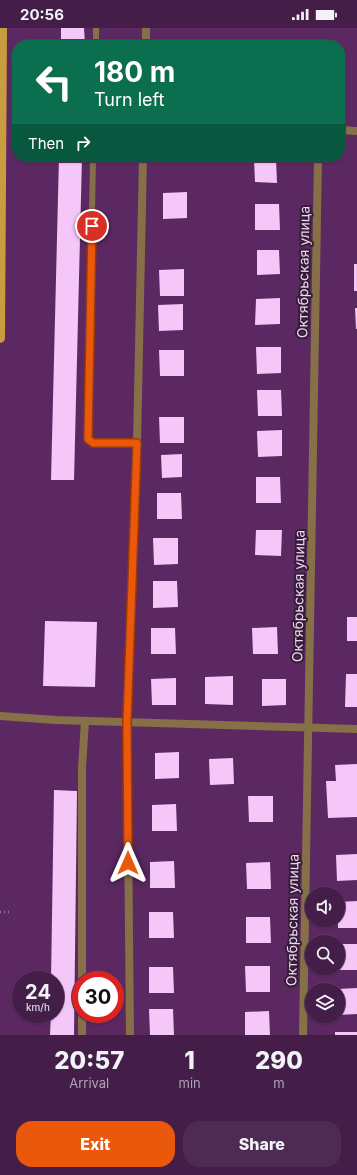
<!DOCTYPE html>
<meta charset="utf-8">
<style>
:root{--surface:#441e49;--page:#4e2b53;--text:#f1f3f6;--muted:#afa2b4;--line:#5c3c61;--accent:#ea580c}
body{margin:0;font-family:Inter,sans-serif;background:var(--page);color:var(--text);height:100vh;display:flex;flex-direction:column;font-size:15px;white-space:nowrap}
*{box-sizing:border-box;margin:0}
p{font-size:13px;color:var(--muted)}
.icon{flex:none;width:22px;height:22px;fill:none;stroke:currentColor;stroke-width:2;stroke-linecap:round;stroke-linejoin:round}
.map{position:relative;height:1007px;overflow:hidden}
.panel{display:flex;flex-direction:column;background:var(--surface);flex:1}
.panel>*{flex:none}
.guide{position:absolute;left:12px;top:12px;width:333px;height:122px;border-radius:16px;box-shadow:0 1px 3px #0004,0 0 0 1px var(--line);background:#0b6e4f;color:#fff;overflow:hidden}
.tools{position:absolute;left:305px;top:859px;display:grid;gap:8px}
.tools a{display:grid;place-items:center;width:40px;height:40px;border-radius:50%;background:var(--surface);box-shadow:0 1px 3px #0004,0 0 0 1px var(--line);font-size:20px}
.speed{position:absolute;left:12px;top:943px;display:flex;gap:8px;font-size:20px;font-weight:700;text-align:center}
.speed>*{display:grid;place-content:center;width:52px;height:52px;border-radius:50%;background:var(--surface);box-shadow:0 1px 3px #0004,0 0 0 1px var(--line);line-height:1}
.speed small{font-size:10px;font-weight:400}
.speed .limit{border:6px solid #d22;background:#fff;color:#111}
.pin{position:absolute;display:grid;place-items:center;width:34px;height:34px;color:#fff;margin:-17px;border:2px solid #fff;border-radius:50%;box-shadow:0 1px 4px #0007}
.me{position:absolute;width:44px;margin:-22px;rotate:0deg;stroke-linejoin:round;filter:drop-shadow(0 0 3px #0008)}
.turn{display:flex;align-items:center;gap:14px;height:84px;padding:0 16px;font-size:18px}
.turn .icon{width:52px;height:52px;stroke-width:2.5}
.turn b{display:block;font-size:28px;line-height:34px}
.then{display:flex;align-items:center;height:38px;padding:0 16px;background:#0003;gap:8px;font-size:15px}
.eta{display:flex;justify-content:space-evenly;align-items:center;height:68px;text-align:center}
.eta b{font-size:24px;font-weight:800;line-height:28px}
.button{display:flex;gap:8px;margin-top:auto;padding:8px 16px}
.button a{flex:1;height:46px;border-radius:16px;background:var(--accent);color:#fff;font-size:16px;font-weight:800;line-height:46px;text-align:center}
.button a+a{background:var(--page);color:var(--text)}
.status{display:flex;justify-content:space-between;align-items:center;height:28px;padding:0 20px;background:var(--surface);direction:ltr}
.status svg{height:11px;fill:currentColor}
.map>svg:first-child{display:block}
</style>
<div class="status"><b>20:56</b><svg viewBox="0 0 49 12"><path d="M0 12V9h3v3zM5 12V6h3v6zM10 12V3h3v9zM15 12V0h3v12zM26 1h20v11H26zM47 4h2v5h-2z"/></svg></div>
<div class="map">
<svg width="357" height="1007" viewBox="0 0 357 1007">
<rect width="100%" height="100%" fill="#5b2861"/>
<g fill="#f4c7f8">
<polygon points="61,0 84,0 85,17 61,17"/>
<polygon points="59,129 82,129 74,452 51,452"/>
<polygon points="276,130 277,155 255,154 254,131"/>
<polygon points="187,164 187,190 163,191 163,165"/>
<polygon points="255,176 279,176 280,202 255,202"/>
<polygon points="257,222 279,222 280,246 257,247"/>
<rect x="354" y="236" width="3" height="27"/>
<polygon points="184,241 184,268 160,268 159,242"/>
<polygon points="280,270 280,296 255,297 256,271"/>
<polygon points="183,276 183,302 159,303 158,277"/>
<polygon points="355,280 357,280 357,301 356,301"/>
<polygon points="256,319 281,319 281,345 257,346"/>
<polygon points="159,322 184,322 184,348 160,348"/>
<polygon points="257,362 281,362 282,388 258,388"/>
<polygon points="159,389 184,389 184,415 160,415"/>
<polygon points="282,402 282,428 258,429 257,403"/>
<polygon points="182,426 182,449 162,450 161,427"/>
<polygon points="256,449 280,449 281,475 256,475"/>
<polygon points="157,465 181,465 182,491 157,491"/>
<polygon points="256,502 282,502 281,528 255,527"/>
<polygon points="153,510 178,510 178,536 154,537"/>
<polygon points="153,553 177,553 178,579 153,580"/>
<rect x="347" y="589" width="10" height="24"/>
<polygon points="45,593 97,594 95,659 43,658"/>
<polygon points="277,599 278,626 253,626 252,600"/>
<polygon points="151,600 175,600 176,626 151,626"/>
<polygon points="346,646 357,646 357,679 345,679"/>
<polygon points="233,648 233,677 205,676 205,649"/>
<polygon points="176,650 176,677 152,677 151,651"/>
<polygon points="262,651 286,651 286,677 262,678"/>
<polygon points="179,724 179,750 155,751 155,725"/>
<polygon points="233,730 234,756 210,757 209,731"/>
<polygon points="357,736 357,789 328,790 326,753 336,753 335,737"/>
<polygon points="54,762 77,763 74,1007 50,1007 51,986 55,986 55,952 51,952"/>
<polygon points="248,768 273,768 273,794 249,794"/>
<polygon points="176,776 177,803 152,803 152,777"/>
<polygon points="357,826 357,852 337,853 336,827"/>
<polygon points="174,833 175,860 150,860 150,834"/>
<polygon points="270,834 271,861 247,861 246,835"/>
<polygon points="357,873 357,900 338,900 338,874"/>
<polygon points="149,884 173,884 174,910 149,910"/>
<polygon points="246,889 270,889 271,915 246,915"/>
<rect x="338" y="916" width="19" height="26"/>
<polygon points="245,938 270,938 270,964 246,964"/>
<polygon points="149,939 173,939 174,965 149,965"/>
<polygon points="357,960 357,986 338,987 338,961"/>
<polygon points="149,981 173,981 174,1007 150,1007"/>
<polygon points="269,983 270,1007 245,1007 245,984"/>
<rect x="335" y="1004" width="22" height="3"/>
</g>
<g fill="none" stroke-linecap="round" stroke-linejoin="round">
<polyline stroke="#9b719f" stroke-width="2.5" stroke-dasharray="1 3" stroke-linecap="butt" points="0,884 10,884"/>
<g stroke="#857047" stroke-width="6">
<polyline points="96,17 96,0"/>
<polyline points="93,129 88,411 93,415 137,415"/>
</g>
<g stroke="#857047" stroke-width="8">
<polyline points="146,17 146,0"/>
<polyline points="340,102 357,103"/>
<polyline points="0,688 56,692 357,701"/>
<polyline points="82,952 82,740 85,693"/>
<polyline points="82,986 82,1007"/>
<polyline points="130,1007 127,695 137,415 143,129"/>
<polyline points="303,1007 318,129"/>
</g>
<polyline stroke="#c89d40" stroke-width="10" points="0,310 2,0"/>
</g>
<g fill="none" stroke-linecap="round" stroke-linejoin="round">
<g stroke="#983908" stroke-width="10">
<polyline id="route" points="92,198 88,411 93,415 137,415 127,694 128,835"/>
</g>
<use href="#route" stroke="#ea580c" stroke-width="7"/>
</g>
<g text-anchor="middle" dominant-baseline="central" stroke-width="4" stroke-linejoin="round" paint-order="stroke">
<g font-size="14" fill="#f1d3f3" stroke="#341d36">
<text transform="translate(303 244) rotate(-89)">Октябрьская улица</text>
<text transform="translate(298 568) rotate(-89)">Октябрьская улица</text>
<text transform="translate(292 892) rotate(-89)">Октябрьская улица</text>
</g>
</g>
</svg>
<div class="tools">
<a><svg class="icon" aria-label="sound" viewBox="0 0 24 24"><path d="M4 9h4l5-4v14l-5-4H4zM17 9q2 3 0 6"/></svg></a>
<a><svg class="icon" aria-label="search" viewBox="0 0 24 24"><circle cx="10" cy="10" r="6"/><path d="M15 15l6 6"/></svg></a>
<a><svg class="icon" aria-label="layers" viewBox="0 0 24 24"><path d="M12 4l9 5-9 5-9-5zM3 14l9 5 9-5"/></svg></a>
</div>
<div class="speed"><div>24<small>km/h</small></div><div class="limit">30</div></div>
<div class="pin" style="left:92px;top:198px;background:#d93025"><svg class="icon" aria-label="arrive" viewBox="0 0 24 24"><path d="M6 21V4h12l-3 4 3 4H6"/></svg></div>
<svg class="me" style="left:128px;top:835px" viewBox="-20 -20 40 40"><path d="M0-17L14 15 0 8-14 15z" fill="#ea580c" stroke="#fff" stroke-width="4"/></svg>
<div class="guide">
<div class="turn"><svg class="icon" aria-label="left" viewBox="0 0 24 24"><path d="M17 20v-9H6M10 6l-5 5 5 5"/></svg><div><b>180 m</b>Turn left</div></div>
<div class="then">Then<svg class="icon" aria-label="right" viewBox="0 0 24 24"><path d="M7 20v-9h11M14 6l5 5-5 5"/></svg></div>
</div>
</div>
<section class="panel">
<div class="eta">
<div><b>20:57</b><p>Arrival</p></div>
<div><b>1</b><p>min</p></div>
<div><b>290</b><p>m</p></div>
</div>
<div class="button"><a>Exit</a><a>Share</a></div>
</section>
